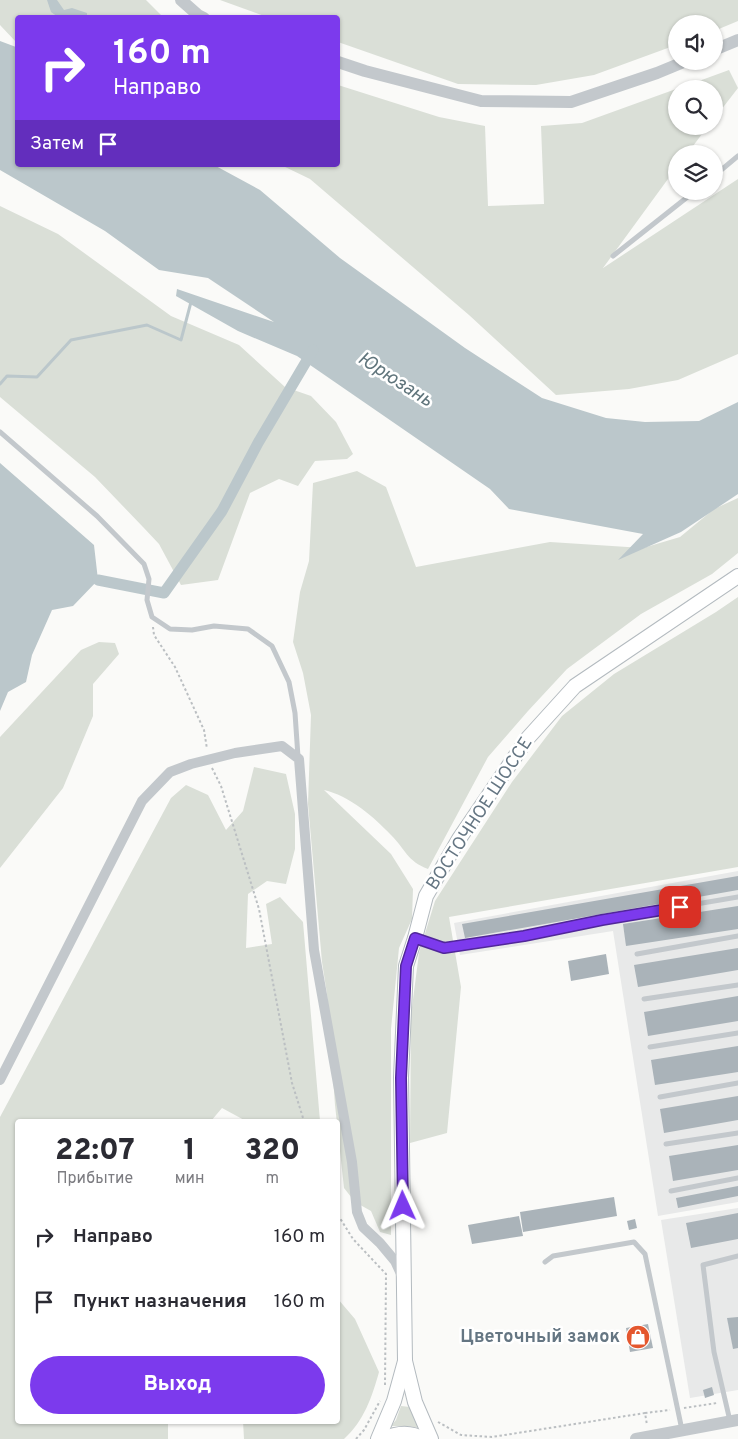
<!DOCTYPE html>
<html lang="ru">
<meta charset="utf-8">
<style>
:root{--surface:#fff;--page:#f7f7f7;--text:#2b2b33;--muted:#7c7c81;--accent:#7c3aed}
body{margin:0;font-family:Overpass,sans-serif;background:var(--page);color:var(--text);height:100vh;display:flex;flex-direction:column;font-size:19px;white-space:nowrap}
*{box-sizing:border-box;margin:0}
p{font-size:16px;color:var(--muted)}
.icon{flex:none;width:28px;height:28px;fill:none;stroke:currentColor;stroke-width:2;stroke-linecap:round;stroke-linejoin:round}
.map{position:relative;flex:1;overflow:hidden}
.side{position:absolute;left:15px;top:1119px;width:325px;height:305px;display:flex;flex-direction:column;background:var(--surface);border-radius:5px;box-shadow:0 1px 4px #0004}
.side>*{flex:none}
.hud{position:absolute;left:15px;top:15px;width:325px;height:152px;border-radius:5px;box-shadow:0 1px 4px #0004;background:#7c3aed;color:#fff;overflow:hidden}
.tools{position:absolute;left:668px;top:15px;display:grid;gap:10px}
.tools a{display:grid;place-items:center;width:55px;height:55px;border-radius:50%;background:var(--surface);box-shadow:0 1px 4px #0004;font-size:25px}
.pin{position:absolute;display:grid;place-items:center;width:42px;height:42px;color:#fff;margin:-21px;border-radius:10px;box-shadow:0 2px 8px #0006}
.me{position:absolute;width:55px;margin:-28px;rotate:359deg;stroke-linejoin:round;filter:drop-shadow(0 0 4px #0008)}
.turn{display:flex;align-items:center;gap:18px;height:105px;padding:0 15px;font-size:22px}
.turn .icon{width:65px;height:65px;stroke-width:2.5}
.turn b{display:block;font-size:35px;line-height:42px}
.then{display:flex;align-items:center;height:48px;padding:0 15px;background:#0003;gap:10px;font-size:19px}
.eta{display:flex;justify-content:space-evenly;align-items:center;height:85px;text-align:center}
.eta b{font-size:30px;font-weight:800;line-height:35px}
.action{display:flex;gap:10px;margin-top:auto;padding:10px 15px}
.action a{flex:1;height:58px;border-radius:30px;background:var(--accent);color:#fff;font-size:20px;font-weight:800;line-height:58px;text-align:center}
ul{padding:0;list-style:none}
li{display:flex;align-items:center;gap:15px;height:65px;padding:0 15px}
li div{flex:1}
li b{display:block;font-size:19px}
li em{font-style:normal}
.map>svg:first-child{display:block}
</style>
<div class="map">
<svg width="738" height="1439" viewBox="0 0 738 1439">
<rect width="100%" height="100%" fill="#fafaf8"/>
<g fill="#e8e9e9">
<polygon points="738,871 738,1202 658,1216 613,931 460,955 454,923"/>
<polygon points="738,1208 738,1390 690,1398 661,1220"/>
</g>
<g fill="#dadfd7">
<polygon points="0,0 146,0 163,17 18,18 17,43 0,25"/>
<polygon points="220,0 738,0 738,21 714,31 714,24 676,24 676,45 594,75 536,85 458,84 338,42 338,18 267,17"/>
<polygon points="729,70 738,88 714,119 714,89 677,89"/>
<polygon points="338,85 439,117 485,126 488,206 544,204 541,126 582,123 676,89 676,126 708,126 687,154 676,154 676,168 603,268 738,179 738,354 678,380 629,389 556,395 469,315 310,179 281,165 338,165"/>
<polygon points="0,206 58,234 171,316 239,345 285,387 311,396 336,422 353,454 347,459 315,461 298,486 279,479 250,493 218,580 181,585 159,544 143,527 95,477 0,397"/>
<path d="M357,471L386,487L416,567L550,542L643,548L680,537L714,509L738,498V553L712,574L641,614L567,669L528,711L488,757L428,869C407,861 406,850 391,835C374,817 350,796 324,790L391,854L413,889L412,919L399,948L391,1029V1235L380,1232L371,1211L355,1202L344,1188L335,1105L327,994L322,962L308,804L311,715L303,673L293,642L300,592L309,561L313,483Z"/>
<polygon points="738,597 738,867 449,917 461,987 447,1133 410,1143 411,1015 419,953 435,901 512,782 562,716 614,674 716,612"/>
<polygon points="99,642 115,643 119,654 93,684 93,716 63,788 0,868 0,737 81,650"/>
<polygon points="254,767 286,774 295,814 295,849 286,884 267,881 248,894 246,948 272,944 266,904 280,897 303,922 320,1121 246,1121 222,1108 211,1121 18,1121 18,1421 168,1421 168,1439 0,1439 0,1117 171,798 186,785 208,795 226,830 243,811"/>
<path d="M338,1299L355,1319L379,1372C372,1397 364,1421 344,1439H244L243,1421H338Z"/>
<polygon points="401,1406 410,1407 418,1428 409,1426 391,1426 396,1420"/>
</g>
<g fill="#bbc7cb">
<polygon points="47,0 57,0 64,10 72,8 87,13 87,17 58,17 51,12"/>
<polygon points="0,41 16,47 17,53 18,165 214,165 260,190 340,258 465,348 542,398 606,418 645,422 699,421 738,402 738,494 681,532 618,560 643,534 509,509 490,489 297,356 238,331 176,296 177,289 274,322 208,278 159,270 105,231 0,170"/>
<polygon points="0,463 94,545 98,580 73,606 52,610 32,655 26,682 8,692 0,711"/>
</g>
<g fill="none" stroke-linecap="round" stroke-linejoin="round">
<polyline stroke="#bbc7cb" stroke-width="3" points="0,384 7,376 37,377 71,340 147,325 181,340 191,302"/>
<polyline stroke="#bbc7cb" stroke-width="11" points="98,580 164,593 222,511 258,443 313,350"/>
</g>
<g fill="#aab3b9">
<polygon points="738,876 738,890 465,938 462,924"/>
<polygon points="738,906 738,929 626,946 623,924"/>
<polygon points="738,948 738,970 638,987 634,965"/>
<polygon points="606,954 609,974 571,981 568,961"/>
<polygon points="738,996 738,1021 648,1036 644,1012"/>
<polygon points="738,1046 738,1072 655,1085 651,1060"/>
<polygon points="738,1096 738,1120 664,1133 660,1109"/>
<polygon points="738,1145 738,1170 673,1181 669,1156"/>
<polygon points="738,1186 738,1196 678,1208 676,1198"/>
<polygon points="614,1197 617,1216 523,1232 520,1212"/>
<polygon points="738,1213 738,1239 691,1248 686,1223"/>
<polygon points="519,1216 523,1236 472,1244 468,1225"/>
<polygon points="635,1219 637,1228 629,1230 627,1221"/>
<polygon points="738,1317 738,1348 733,1349 727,1318"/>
<polygon points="648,1324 653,1348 630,1352 626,1328"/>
<polygon points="712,1387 714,1395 705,1398 703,1390"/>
</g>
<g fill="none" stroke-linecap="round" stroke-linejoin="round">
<g stroke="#b3babf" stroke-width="16">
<g id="secondary">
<polyline points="378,1439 394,1401 405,1361"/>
<path d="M383,1439C396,1433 410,1431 423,1439"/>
<polyline points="431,1439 415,1402 405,1361 401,1077 406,966 415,938 426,896 459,839 527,739 575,686 738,576"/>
</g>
</g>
<g stroke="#bbbfc2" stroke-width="2" stroke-dasharray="2.5 2.5" stroke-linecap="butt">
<polyline points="153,627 154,635 175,667 204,730 207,749"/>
<polyline points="212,768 221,786 259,909 292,1083 304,1121"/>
<polyline points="338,1215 353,1239 386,1274 385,1385"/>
<polyline points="684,1408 717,1403"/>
<polyline points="645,1413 670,1410"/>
<polyline points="438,1422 461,1435 492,1437 645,1413 647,1425"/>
<polyline points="356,1439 364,1430 380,1401"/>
</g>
<g stroke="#c3c8cc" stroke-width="5">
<polyline points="714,176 738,156"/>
<polyline points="613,256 695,191"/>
<polyline points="0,432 97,516 144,564 149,579 147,600 152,617 170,629 192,630 214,626 248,629 272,646 289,682 295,713 298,757"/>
<polyline points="417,939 444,948 524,936 602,920 738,897"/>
<polyline points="637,954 738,936"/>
<polyline points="644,999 738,985"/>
<polyline points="650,1047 738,1033"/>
<polyline points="660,1097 738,1083"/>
<polyline points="666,1144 738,1133"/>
<polyline points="671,1191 738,1178"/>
<polyline points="545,1262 553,1256 634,1242 645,1254 682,1430"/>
<polyline points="730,1421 714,1352 703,1265 738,1256"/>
</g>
<polyline stroke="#c3c8cc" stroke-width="10" points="0,1080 142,801 170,772 191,764 235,753 282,746 299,759 314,950 352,1162 357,1212 363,1227 380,1243 395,1261 402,1276"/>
<g stroke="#c3c8cc" stroke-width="12">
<polyline points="181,0 198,15 204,18"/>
<polyline points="714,50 738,40"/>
<polyline points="338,62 365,71 481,101 571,102 657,73 686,61"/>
<polyline points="636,1439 738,1420"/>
</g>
<use href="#secondary" stroke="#fff" stroke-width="14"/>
</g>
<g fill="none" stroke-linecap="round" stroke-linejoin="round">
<g stroke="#51269a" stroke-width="12">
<polyline id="route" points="403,1206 401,1078 406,966 415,938 444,948 524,936 602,920 680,907"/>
</g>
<use href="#route" stroke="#7c3aed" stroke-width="9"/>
</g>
<defs>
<g id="shop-disc" transform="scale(1.25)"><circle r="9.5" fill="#e4572e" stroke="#fff"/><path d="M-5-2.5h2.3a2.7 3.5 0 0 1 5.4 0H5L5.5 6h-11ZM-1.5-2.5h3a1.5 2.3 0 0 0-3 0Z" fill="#fff"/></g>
</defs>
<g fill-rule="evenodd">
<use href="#shop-disc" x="638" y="1337"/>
</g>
<g text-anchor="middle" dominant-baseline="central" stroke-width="5" stroke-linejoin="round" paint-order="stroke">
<g font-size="18" fill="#657683" stroke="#fff">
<text transform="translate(480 814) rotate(-57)">ВОСТОЧНОЕ ШОССЕ</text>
</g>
<g font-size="18" font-weight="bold" fill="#657683" stroke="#fff" text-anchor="end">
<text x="620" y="1337">Цветочный замок</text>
</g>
<g font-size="19" font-style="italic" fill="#60757c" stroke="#fff">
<text transform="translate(395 380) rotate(33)">Юрюзань</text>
</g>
</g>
</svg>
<div class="tools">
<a><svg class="icon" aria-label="sound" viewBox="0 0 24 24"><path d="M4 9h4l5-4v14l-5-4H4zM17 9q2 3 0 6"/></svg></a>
<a><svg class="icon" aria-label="search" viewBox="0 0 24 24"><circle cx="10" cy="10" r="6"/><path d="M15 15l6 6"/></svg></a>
<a><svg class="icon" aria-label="layers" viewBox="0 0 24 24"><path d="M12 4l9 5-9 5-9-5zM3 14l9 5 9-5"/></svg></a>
</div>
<div class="pin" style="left:680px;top:907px;background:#d93025"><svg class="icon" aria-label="arrive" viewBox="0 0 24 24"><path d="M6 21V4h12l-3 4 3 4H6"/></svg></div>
<svg class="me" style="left:403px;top:1206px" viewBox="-20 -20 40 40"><path d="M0-17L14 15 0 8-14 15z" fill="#7c3aed" stroke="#fff" stroke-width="4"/></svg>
<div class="hud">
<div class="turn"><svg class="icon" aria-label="right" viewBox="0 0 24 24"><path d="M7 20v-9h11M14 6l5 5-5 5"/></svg><div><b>160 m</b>Направо</div></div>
<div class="then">Затем<svg class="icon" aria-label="arrive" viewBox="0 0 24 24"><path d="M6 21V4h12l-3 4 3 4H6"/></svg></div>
</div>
<section class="side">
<div class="eta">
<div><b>22:07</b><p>Прибытие</p></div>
<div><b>1</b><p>мин</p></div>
<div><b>320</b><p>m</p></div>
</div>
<ul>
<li><svg class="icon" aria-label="right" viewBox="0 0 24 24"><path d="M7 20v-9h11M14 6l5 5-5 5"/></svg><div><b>Направо</b></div><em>160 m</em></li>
<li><svg class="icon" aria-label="arrive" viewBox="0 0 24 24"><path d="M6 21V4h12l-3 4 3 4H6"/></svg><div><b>Пункт назначения</b></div><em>160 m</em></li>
</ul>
<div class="action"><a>Выход</a></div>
</section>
</div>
